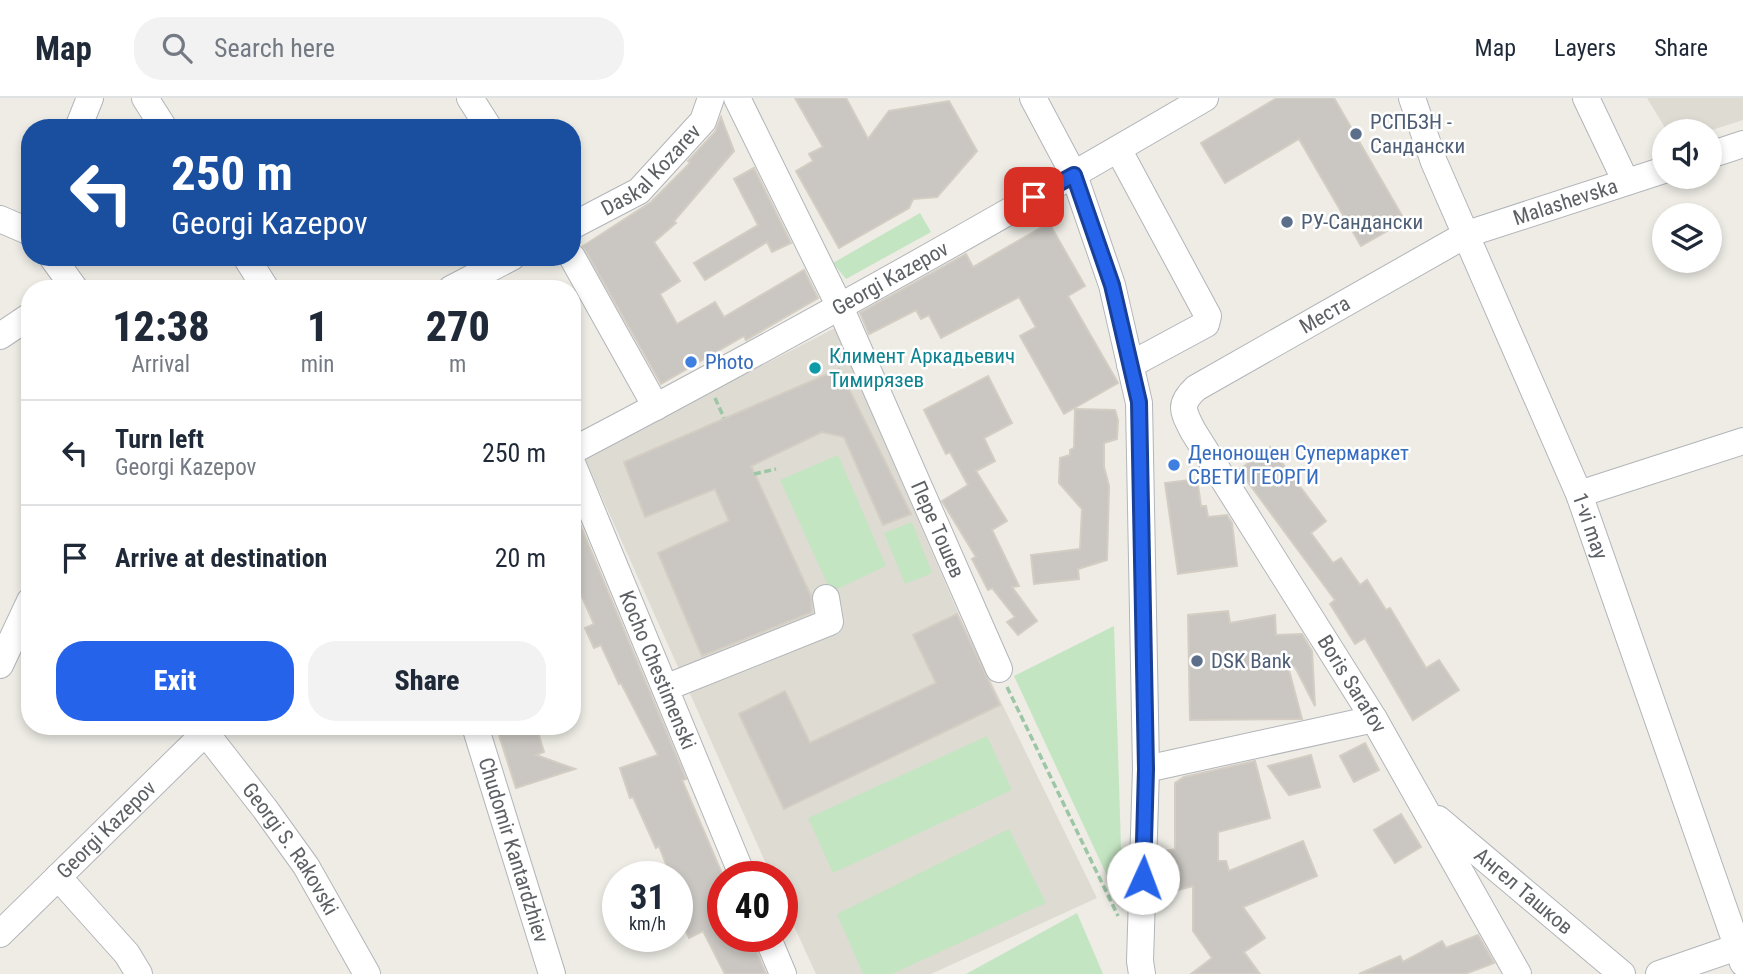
<!DOCTYPE html>
<meta charset="utf-8">
<style>
:root{--surface:#fff;--page:#f2f2f3;--text:#1f2937;--muted:#747a83;--line:#e0e1e3;--accent:#2563eb}
body{margin:0;font-family:"Roboto Condensed",sans-serif;background:var(--page);color:var(--text);height:100vh;display:flex;flex-direction:column;font-size:26px;white-space:nowrap}
*{box-sizing:border-box;margin:0}
p{font-size:23px;color:var(--muted)}
.icon{flex:none;width:38px;height:38px;fill:none;stroke:currentColor;stroke-width:2;stroke-linecap:round;stroke-linejoin:round}
.map{position:relative;flex:1;overflow:hidden}
.panel{position:absolute;left:21px;top:182px;width:560px;height:455px;display:flex;flex-direction:column;background:var(--surface);border-radius:28px;box-shadow:0 4px 10px #0003}
.panel>*{flex:none}
.guide{position:absolute;left:21px;top:21px;width:560px;height:147px;border-radius:28px;box-shadow:0 4px 10px #0003;background:#1a4fa0;color:#fff;overflow:hidden}
.tools{position:absolute;left:1652px;top:21px;display:grid;gap:14px}
.tools a{display:grid;place-items:center;width:70px;height:70px;border-radius:50%;background:var(--surface);box-shadow:0 4px 10px #0003;font-size:35px}
.speed{position:absolute;left:602px;top:763px;display:flex;gap:14px;font-size:35px;font-weight:700;text-align:center}
.speed>*{display:grid;place-content:center;width:91px;height:91px;border-radius:50%;background:var(--surface);box-shadow:0 4px 10px #0003;line-height:1}
.speed small{font-size:18px;font-weight:400}
.speed .limit{border:10px solid #d22;background:#fff;color:#111}
.pin{position:absolute;display:grid;place-items:center;width:60px;height:60px;color:#fff;margin:-30px;border-radius:14px;box-shadow:0 4px 10px #0006}
.me{position:absolute;width:77px;margin:-38px;rotate:2deg;stroke-linejoin:round;filter:drop-shadow(0 0 5px #0008)}
.turn{display:flex;align-items:center;gap:24px;height:147px;padding:0 35px;font-size:32px}
.turn .icon{width:91px;height:91px;stroke-width:2.5}
.turn b{display:block;font-size:49px;line-height:60px}
.eta{display:flex;justify-content:space-evenly;align-items:center;height:119px;text-align:center}
.eta b{font-size:42px;font-weight:800;line-height:49px}
.cta{display:flex;gap:14px;margin-top:auto;padding:14px 35px}
.cta a{flex:1;height:80px;border-radius:28px;background:var(--accent);color:#fff;font-size:28px;font-weight:800;line-height:80px;text-align:center}
.cta a+a{background:var(--page);color:var(--text)}
ul{padding:0;list-style:none}
li{display:flex;align-items:center;gap:21px;height:105px;padding:0 35px;border-top:2px solid var(--line)}
li div{flex:1}
li b{display:block;font-size:26px}
li em{font-style:normal}
header{display:flex;align-items:center;gap:42px;box-sizing:border-box;height:98px;padding:0 35px;background:var(--surface);border-bottom:2px solid var(--line)}
header strong{font-size:33px}
nav{display:flex;gap:38px;margin-inline-start:auto;font-size:24px}
.search{width:490px;height:63px;background:var(--page);display:flex;align-items:center;gap:18px;box-sizing:border-box;padding:0 24px;border-radius:28px;color:var(--muted);font-size:26px}
.map>svg:first-child{display:block}
</style>
<header>
<strong>Map</strong>
<div class="search"><svg class="icon" aria-label="search" viewBox="0 0 24 24"><circle cx="10" cy="10" r="6"/><path d="M15 15l6 6"/></svg>Search here</div>
<nav><a>Map</a><a>Layers</a><a>Share</a></nav>
</header>
<div class="map">
<svg width="1743" height="876" viewBox="0 0 1743 876">
<rect width="100%" height="100%" fill="#eeece5"/>
<g fill="#dedbd3">
<polygon points="1647,0 1743,0 1743,22 1709,33 1667,33"/>
<polygon points="835,230 963,526 1097,800 931,876 816,876 782,802 782,779 772,779 584,359"/>
</g>
<g fill="#c4e5c2">
<polygon points="920,115 931,134 846,181 833,165"/>
<polygon points="838,357 886,468 831,494 780,382"/>
<polygon points="912,424 932,475 905,486 884,435"/>
<polygon points="1114,528 1123,812 1014,578"/>
<polygon points="987,638 1012,692 833,775 808,720"/>
<polygon points="1009,731 1046,805 892,876 863,876 837,816"/>
<polygon points="1077,815 1103,876 966,876"/>
</g>
<g fill="#cac7c2" stroke="#d3cdc3" stroke-width="2">
<polygon points="795,0 846,0 868,41 889,13 949,3 977,53 937,99 913,101 909,110 839,150 796,73 813,63 809,56 823,49"/>
<polygon points="1277,0 1334,0 1405,123 1361,148 1299,41 1225,85 1201,45"/>
<polygon points="721,19 734,53 674,123 676,125 654,144 680,183 660,196 677,226 715,204 724,219 804,172 818,200 746,242 744,238 661,286 583,148 651,104 690,65 688,63 715,34"/>
<polygon points="754,70 791,145 772,154 767,144 705,182 694,165 758,127 734,81"/>
<polygon points="1049,125 1085,188 1068,198 1118,285 1064,316 1020,238 1036,229 1019,199 941,240 929,217 921,221 916,212 869,236 860,215 966,156 973,169"/>
<polygon points="839,271 911,416 883,427 844,339 822,334 751,368 811,498 812,514 702,558 658,455 729,423 715,391 645,419 624,364"/>
<polygon points="988,278 1012,325 984,340 995,363 976,373 1007,423 992,432 1019,488 1012,489 1037,523 1018,537 1007,524 1015,519 992,490 988,492 972,461 976,459 942,403 968,387 950,354 946,356 924,312"/>
<polygon points="1075,311 1115,312 1118,322 1117,341 1104,345 1104,369 1109,388 1107,462 1078,471 1079,481 1034,486 1031,457 1080,451 1082,411 1059,385 1060,360 1070,357 1070,352 1074,350"/>
<polygon points="1270,349 1326,423 1311,435 1333,465 1341,460 1360,487 1367,482 1386,512 1390,510 1426,570 1439,562 1459,592 1413,622 1365,540 1355,546 1330,506 1335,502 1239,372"/>
<polygon points="1197,381 1201,408 1206,408 1208,419 1227,417 1232,425 1237,468 1178,476 1165,385"/>
<polygon points="572,407 686,681 682,682 723,778 723,838 750,838 766,876 725,876 703,833 689,840 685,831 677,835 677,809 682,806 677,794 677,779 671,779 659,748 656,750 633,699 630,700 620,670 658,657 621,585 619,586 601,547 594,550 585,530 594,526 572,476"/>
<polygon points="1228,513 1230,525 1275,517 1276,537 1302,536 1312,553 1315,608 1295,569 1289,572 1302,621 1190,622 1188,517"/>
<polygon points="957,516 1000,607 784,711 739,616 785,593 810,645 936,585 913,537"/>
<polygon points="496,628 536,628 544,654 536,657 575,671 516,690"/>
<polygon points="1365,645 1379,672 1354,684 1340,658"/>
<polygon points="1311,657 1320,689 1289,697 1268,668"/>
<polygon points="1255,663 1270,720 1218,734 1218,763 1226,763 1229,773 1303,743 1317,778 1243,809 1265,840 1244,854 1260,876 1191,876 1212,860 1193,833 1193,788 1178,792 1170,761 1165,753 1175,751 1175,685 1184,679"/>
<polygon points="1401,716 1421,749 1395,765 1374,732"/>
<polygon points="1478,837 1494,865 1465,876 1359,876 1400,858 1403,864 1442,843 1446,850"/>
</g>
<g fill="none" stroke-linecap="round" stroke-linejoin="round">
<g stroke="#b2b5b9" stroke-width="28">
<g id="minor">
<polyline points="145,0 164,30"/>
<polyline points="470,0 489,30"/>
<path id="s1" d="M737,0L840,209L999,571"/>
<polyline points="1033,0 1074,77 1112,187 1139,305 1146,671 1140,863 1142,876"/>
<path id="s2" d="M1412,0L1434,64L1579,396L1743,865"/>
<polyline points="1586,0 1626,84"/>
<polyline points="78,30 90,0"/>
<polyline points="1118,51 1208,218 1206,226 1130,267"/>
<polyline points="1710,57 1743,46"/>
<polyline points="0,121 30,134"/>
<path id="s3" d="M572,128L639,93L703,23L711,0"/>
<polyline points="52,159 75,191"/>
<polyline points="246,159 266,191"/>
<polyline points="572,159 656,309"/>
<polyline points="451,191 512,159"/>
<polyline points="0,238 30,218"/>
<path id="s4" d="M572,353C786,241 997,122 1205,0"/>
<path id="s5" d="M572,365L743,779"/>
<polyline points="1579,396 1743,343"/>
<polyline points="0,567 30,503"/>
<polyline points="665,590 830,524 826,500"/>
<path id="s6" d="M475,628L552,876"/>
<path id="s7" d="M205,634L265,711L306,768L367,876"/>
<polyline points="1146,671 1374,621"/>
<path id="s8" d="M1438,721L1622,876"/>
<polyline points="58,779 127,856 139,876"/>
<path id="s9" d="M0,836L212,628"/>
<polyline points="767,838 783,876"/>
<path id="s10" d="M1518,876L1374,621L1193,333C1183,313 1178,307 1196,290L1467,136L1664,72"/>
<polyline points="1659,876 1743,847"/>
</g>
</g>
<g stroke="#9cc6a6" stroke-width="3.5" stroke-dasharray="7 3.5" stroke-linecap="butt">
<polyline points="715,300 724,320"/>
<polyline points="754,376 776,371"/>
<polyline points="1007,589 1118,818"/>
</g>
<use href="#minor" stroke="#fff" stroke-width="26"/>
</g>
<g fill="none" stroke-linecap="round" stroke-linejoin="round">
<g stroke="#184099" stroke-width="18">
<polyline id="route" points="1034,99 1074,77 1112,187 1139,304 1146,671 1143,780"/>
</g>
<use href="#route" stroke="#2563eb" stroke-width="12"/>
</g>
<g fill="#5c6f8a" stroke="#fff" stroke-width="2.5">
<circle cx="1356" cy="36" r="7"/>
<circle cx="1287" cy="124" r="7"/>
<circle cx="1197" cy="563" r="7"/>
</g>
<g fill="#3f7fe0" stroke="#fff" stroke-width="2.5">
<circle cx="691" cy="264" r="7"/>
<circle cx="1174" cy="367" r="7"/>
</g>
<circle fill="#0f9aa8" stroke="#fff" stroke-width="2.5" cx="815" cy="270" r="7"/>
<g text-anchor="middle" dominant-baseline="central" stroke-width="5" stroke-linejoin="round" paint-order="stroke">
<g font-size="21" fill="#4e5e75" stroke="#fff" text-anchor="start">
<text x="1370" y="24">РСПБЗН -<tspan x="1370" dy="24">Сандански</tspan></text>
<text x="1301" y="124">РУ-Сандански</text>
<text x="1211" y="563">DSK Bank</text>
</g>
<g font-size="21" fill="#5d6165" stroke="#fff">
<text stroke="none"><textPath href="#s3" startOffset="98">Daskal Kozarev</textPath></text>
<text stroke="none"><textPath href="#s10" startOffset="1097">Malashevska</textPath></text>
<text stroke="none"><textPath href="#s4" startOffset="362">Georgi Kazepov</textPath></text>
<text stroke="none"><textPath href="#s10" startOffset="830">Места</textPath></text>
<text stroke="none"><textPath href="#s2" startOffset="464">1-vi may</textPath></text>
<text stroke="none"><textPath href="#s1" startOffset="476">Пере Тошев</textPath></text>
<text stroke="none"><textPath href="#s5" startOffset="224">Kocho Chestimenski</textPath></text>
<text transform="translate(1352 586) rotate(58)">Boris Sarafov</text>
<text stroke="none"><textPath href="#s9" startOffset="149">Georgi Kazepov</textPath></text>
<text stroke="none"><textPath href="#s6" startOffset="130">Chudomir Kantardzhiev</textPath></text>
<text stroke="none"><textPath href="#s7" startOffset="145">Georgi S. Rakovski</textPath></text>
<text stroke="none"><textPath href="#s8" startOffset="112">Ангел Ташков</textPath></text>
</g>
<g font-size="21" fill="#0d838f" stroke="#fff" text-anchor="start">
<text x="829" y="258">Климент Аркадьевич<tspan x="829" dy="24">Тимирязев</tspan></text>
</g>
<g font-size="21" fill="#366cbe" stroke="#fff" text-anchor="start">
<text x="705" y="264">Photo</text>
<text x="1188" y="355">Денонощен Супермаркет<tspan x="1188" dy="24">СВЕТИ ГЕОРГИ</tspan></text>
</g>
</g>
</svg>
<div class="tools">
<a><svg class="icon" aria-label="sound" viewBox="0 0 24 24"><path d="M4 9h4l5-4v14l-5-4H4zM17 9q2 3 0 6"/></svg></a>
<a><svg class="icon" aria-label="layers" viewBox="0 0 24 24"><path d="M12 4l9 5-9 5-9-5zM3 14l9 5 9-5"/></svg></a>
</div>
<div class="speed"><div>31<small>km/h</small></div><div class="limit">40</div></div>
<div class="pin" style="left:1034px;top:99px;background:#d93025"><svg class="icon" aria-label="arrive" viewBox="0 0 24 24"><path d="M6 21V4h12l-3 4 3 4H6"/></svg></div>
<svg class="me" style="left:1143px;top:780px" viewBox="-20 -20 40 40"><circle r="19" fill="#fff"/><path d="M0-13L10 11 0 6-10 11z" fill="#2563eb"/></svg>
<div class="guide">
<div class="turn"><svg class="icon" aria-label="left" viewBox="0 0 24 24"><path d="M17 20v-9H6M10 6l-5 5 5 5"/></svg><div><b>250 m</b>Georgi Kazepov</div></div>
</div>
<section class="panel">
<div class="eta">
<div><b>12:38</b><p>Arrival</p></div>
<div><b>1</b><p>min</p></div>
<div><b>270</b><p>m</p></div>
</div>
<ul>
<li><svg class="icon" aria-label="left" viewBox="0 0 24 24"><path d="M17 20v-9H6M10 6l-5 5 5 5"/></svg><div><b>Turn left</b><p>Georgi Kazepov</p></div><em>250 m</em></li>
<li><svg class="icon" aria-label="arrive" viewBox="0 0 24 24"><path d="M6 21V4h12l-3 4 3 4H6"/></svg><div><b>Arrive at destination</b></div><em>20 m</em></li>
</ul>
<div class="cta"><a>Exit</a><a>Share</a></div>
</section>
</div>
